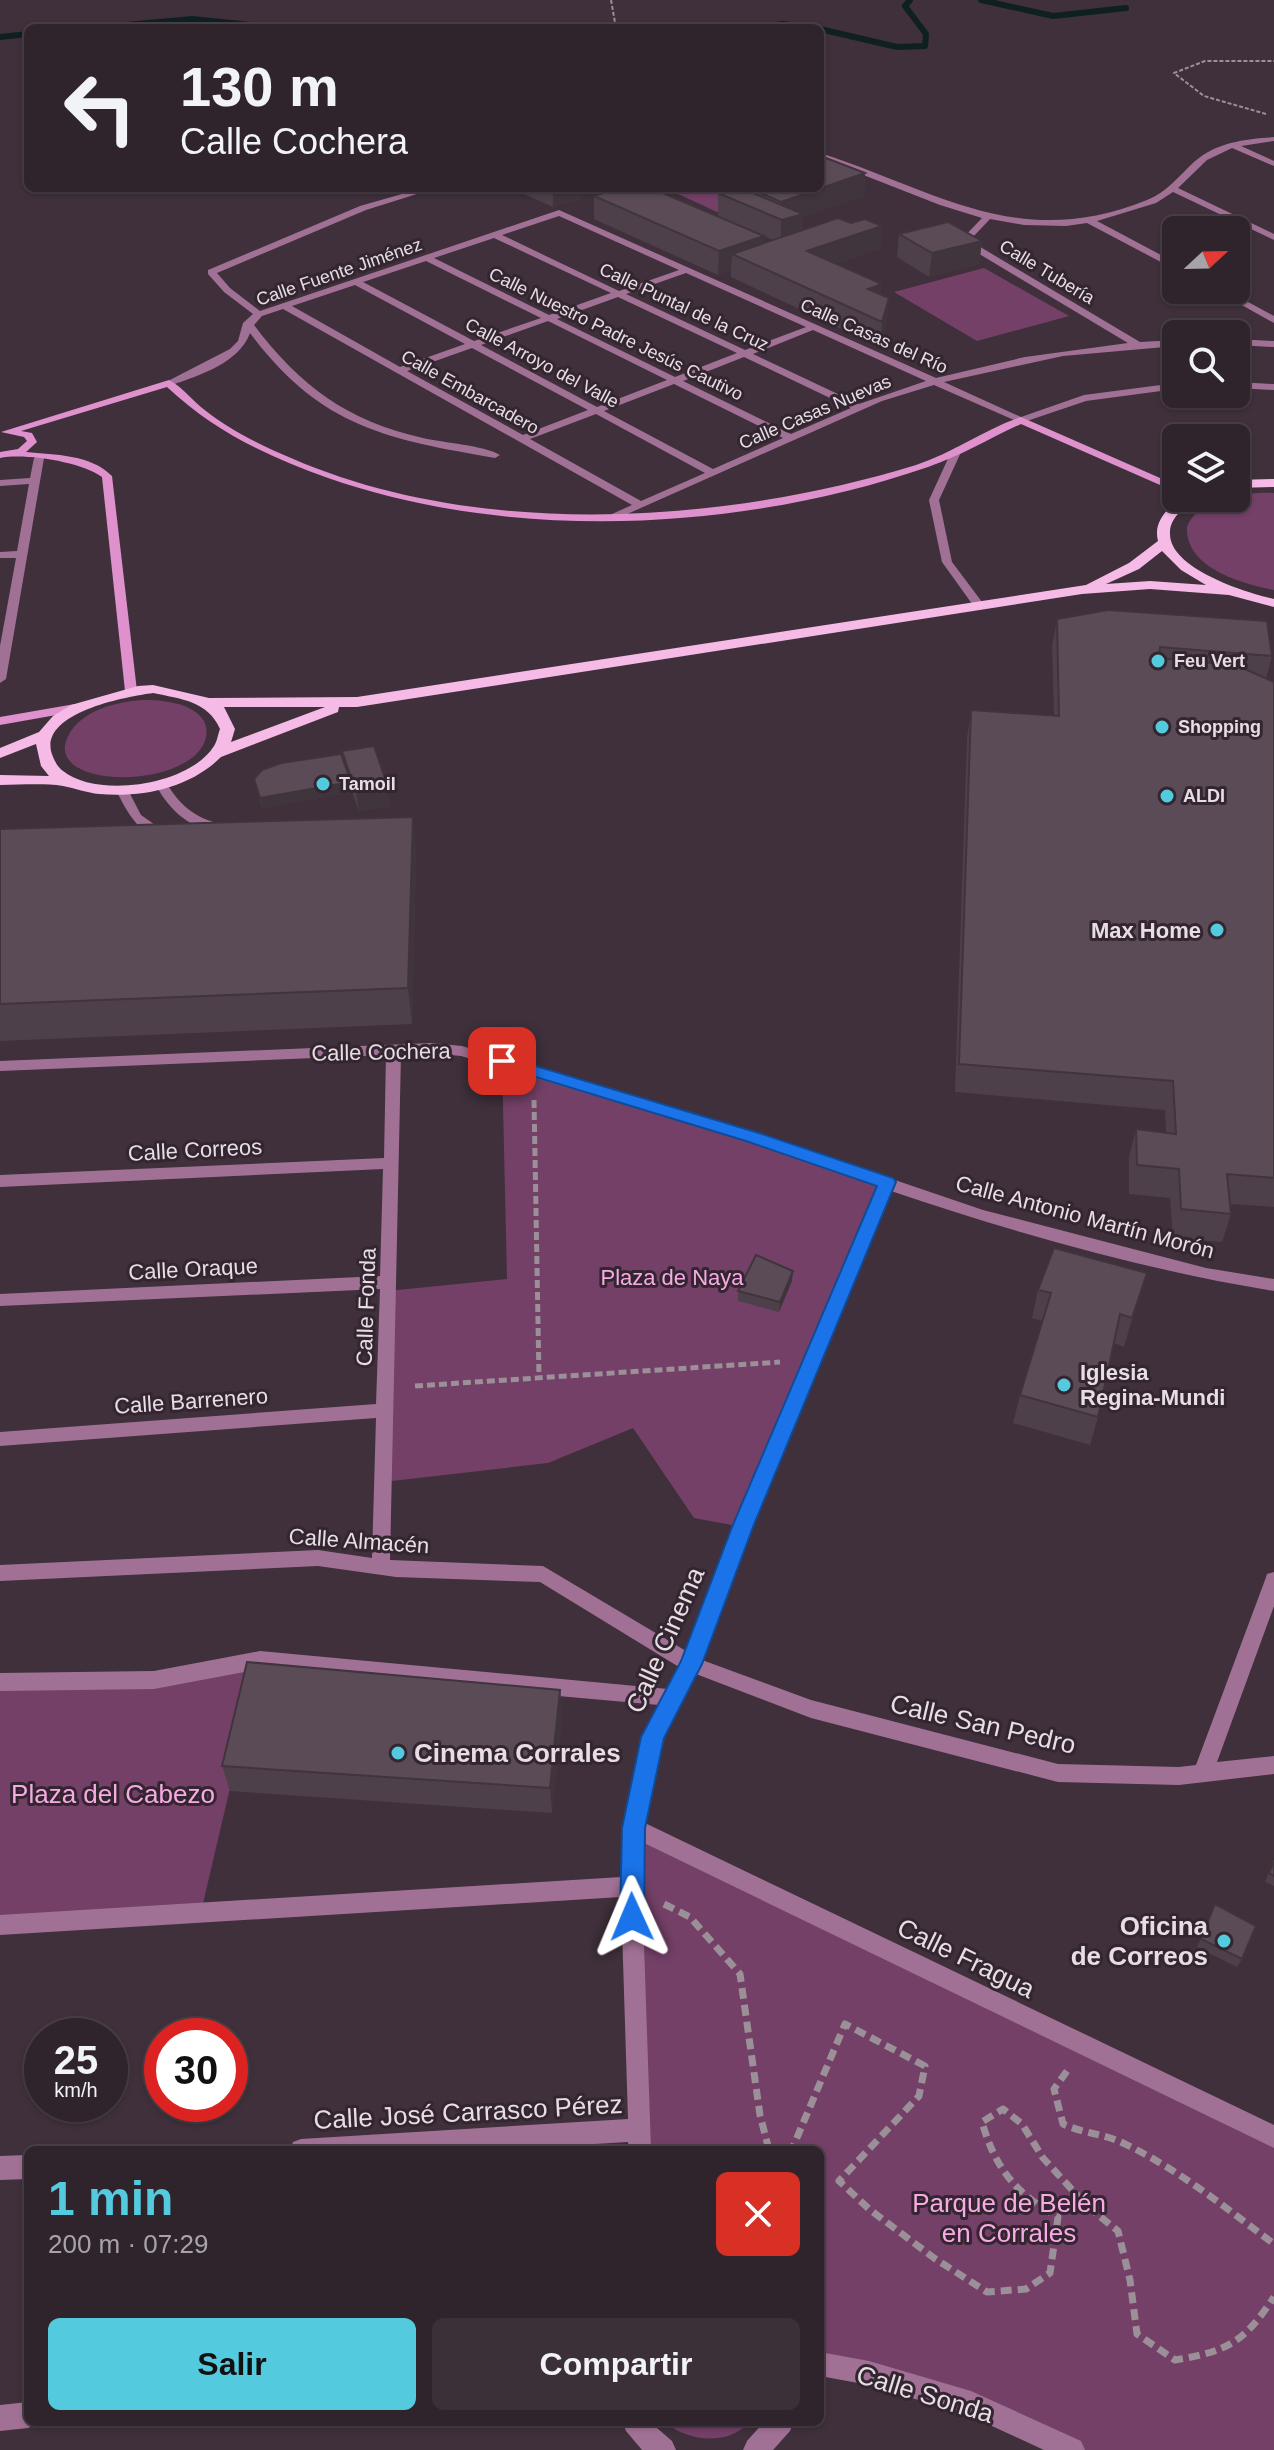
<!DOCTYPE html>
<html lang="es">
<meta charset="utf-8">
<style>
:root{--surface:#2f242c;--page:#3b3038;--text:#f1f3f6;--muted:#a7a4a9;--line:#4a4148;--accent:#54cade}
body{margin:0;font-family:Helvetica,sans-serif;background:var(--page);color:var(--text);height:100vh;display:flex;flex-direction:column;font-size:30px;white-space:nowrap}
*{box-sizing:border-box;margin:0}
p{font-size:26px;color:var(--muted)}
.icon{flex:none;width:44px;height:44px;fill:none;stroke:currentColor;stroke-width:2;stroke-linecap:round;stroke-linejoin:round}
.map{position:relative;flex:1;overflow:hidden}
.sheet{position:absolute;left:24px;top:2146px;width:800px;height:280px;display:flex;flex-direction:column;background:var(--surface);border-radius:12px;box-shadow:0 2px 6px #0004,0 0 0 2px var(--line)}
.sheet>*{flex:none}
.guide{position:absolute;left:24px;top:24px;width:800px;height:168px;border-radius:12px;box-shadow:0 2px 6px #0004,0 0 0 2px var(--line);background:#2f242c;color:var(--text);overflow:hidden}
.needle{width:52px;rotate:68deg}
.tools{position:absolute;left:1162px;top:216px;display:grid;gap:16px}
.tools a{display:grid;place-items:center;width:88px;height:88px;border-radius:12px;background:var(--surface);box-shadow:0 2px 6px #0004,0 0 0 2px var(--line);font-size:40px}
.speed{position:absolute;left:24px;top:2018px;display:flex;gap:16px;font-size:40px;font-weight:700;text-align:center}
.speed>*{display:grid;place-content:center;width:104px;height:104px;border-radius:50%;background:var(--surface);box-shadow:0 2px 6px #0004,0 0 0 2px var(--line);line-height:1}
.speed small{font-size:20px;font-weight:400}
.speed .limit{border:12px solid #d22;background:#fff;color:#111}
.pin{position:absolute;display:grid;place-items:center;width:68px;height:68px;color:#fff;margin:-34px;border-radius:16px;box-shadow:0 4px 12px #0006}
.me{position:absolute;width:88px;margin:-44px;rotate:359deg;stroke-linejoin:round;filter:drop-shadow(0 0 6px #0008)}
.turn{display:flex;align-items:center;gap:28px;height:168px;padding:0 24px;font-size:36px}
.turn .icon{width:104px;height:104px;stroke-width:2.5}
.turn b{display:block;font-size:56px;line-height:68px}
.round{display:grid;place-items:center;flex:none;width:84px;height:84px;border-radius:12px;background:var(--page)}
.head{display:flex;align-items:center;justify-content:space-between;height:136px;padding:0 24px}
h1{font-size:48px;font-weight:600;line-height:60px;color:var(--accent)}
.button{display:flex;gap:16px;margin-top:auto;padding:16px 24px}
.button a{flex:1;height:92px;border-radius:12px;background:var(--accent);color:#111;font-size:32px;font-weight:600;line-height:92px;text-align:center}
.button a+a{background:var(--page);color:var(--text)}
.map>svg:first-child{display:block}
</style>
<div class="map">
<svg width="1274" height="2450" viewBox="0 0 1274 2450">
<rect width="100%" height="100%" fill="#3f303b"/>
<g fill="#744068">
<polygon points="693,188 790,188 717,212 676,193"/>
<polygon points="984,268 1069,316 977,341 894,292"/>
<path d="M1274,493V590C1242,584 1185,568 1187,527C1199,496 1246,492 1274,493Z"/>
<path d="M142,700C162,700 192,702 204,721C209,731 206,742 200,750C166,792 35,785 71,731C86,709 117,702 142,700Z"/>
<polygon points="502,1061 887,1182 743,1527 694,1518 633,1428 548,1463 383,1482 388,1291 507,1279"/>
<polygon points="260,1660 201,1912 0,1925 0,1682 154,1680"/>
<polygon points="634,1828 1274,2137 1274,2450 1072,2450 820,2364 820,2150 640,2150"/>
<path d="M664,2422H750C726,2447 688,2441 664,2422Z"/>
</g>
<g fill="none" stroke-linecap="round" stroke-linejoin="round">
<g stroke="#0f2023" stroke-width="6">
<polyline points="981,0 1053,16 1126,8"/>
<polyline points="93,28 192,19 282,28"/>
<polyline points="594,28 605,28"/>
<polyline points="756,28 783,24 814,28"/>
<polyline points="820,29 897,47 925,46 926,34 905,6 910,0"/>
<polyline points="0,37 28,34"/>
</g>
<g stroke="#9b8f98" stroke-width="2" stroke-dasharray="4 2" stroke-linecap="butt">
<polyline points="611,0 616,28"/>
<polyline points="1266,114 1204,96 1174,73 1205,61 1274,61"/>
</g>
<g stroke="#9b8f98" stroke-width="5" stroke-dasharray="8 4" stroke-linecap="butt">
<polyline points="534,1100 539,1378"/>
<polyline points="415,1386 780,1362"/>
</g>
<g stroke="#9b8f98" stroke-width="7" stroke-dasharray="11 6" stroke-linecap="butt">
<polyline points="664,1904 690,1917 740,1974 760,2115 769,2150"/>
<path d="M1067,2071L1054,2089L1063,2124C1082,2133 1104,2134 1123,2143C1178,2169 1226,2208 1274,2244"/>
<path d="M786,2150L793,2147L845,2024L925,2066L919,2096L839,2181L869,2209L934,2258L987,2292L1026,2289L1050,2273L1058,2217C1016,2194 995,2168 982,2122L1003,2109L1022,2124L1043,2158L1087,2206L1118,2231L1130,2280L1137,2334L1175,2360C1229,2351 1244,2342 1274,2297"/>
</g>
<g fill="#a17195" fill-rule="evenodd">
<path d="M163,783L167,784C182,808 197,819 225,825V831C195,834 170,811 157,787Z"/>
<path d="M123,788L129,792L141,815L168,834V840C143,842 126,810 117,792Z"/>
</g>
<g fill="#a17195" fill-rule="evenodd">
<path d="M1274,137V141L1241,146L1274,161V166L1232,148L1207,160L1178,188L1274,234V240L1173,192L1156,203L1097,221L1176,263V270L1087,223L1066,226L1024,225L990,219L972,238L982,248L1140,342L1176,340V346L1063,356L944,382L1021,417L1084,395L1176,383V389L1086,401L1021,423L934,385L882,401L616,519L611,516L612,514L632,505L283,309L262,316L254,325C300,386 347,421 423,438C444,443 483,445 500,455L495,458C386,439 320,427 250,333C239,363 200,375 172,385L164,383L230,349L238,341L243,323L253,314L224,292L208,274V270L360,206L423,188H436L366,210L217,273L230,288L260,311L559,210L936,378L1025,357L1128,343L976,252L963,238L982,218L940,205L820,158V153C938,191 1018,252 1147,200C1167,192 1179,176 1194,162C1216,142 1246,139 1274,137ZM559,216L679,270L619,291L502,235ZM494,238L611,293L549,315L434,258ZM426,261L541,318L474,341L363,282ZM686,273L806,327L745,350L626,294ZM355,285L465,344L400,367L292,306ZM618,297L737,353L675,377L557,319ZM548,321L667,380L597,407L481,345ZM813,330L926,381L859,404L753,354ZM472,348L588,410L523,435L407,371ZM744,357L851,408L791,434L683,381ZM674,384L783,438L713,469L604,411ZM596,414L705,473L641,501L530,439Z"/>
<polygon points="1215,290 1226,290 1274,316 1274,323"/>
<polygon points="1236,339 1274,341 1274,347 1236,345"/>
<polygon points="1236,382 1274,384 1274,390 1236,388"/>
<polygon points="957,447 962,450 939,500 952,562 985,606 979,609 975,608 942,562 929,500 952,450"/>
<polygon points="39,455 44,458 6,679 0,683 0,646 16,558 0,558 0,552 17,551 29,484 0,486 0,480 30,478 34,458"/>
<path d="M431,1043L462,1046L757,1133L983,1210L1206,1268L1274,1279V1291C1144,1270 1016,1233 891,1191L752,1527L702,1660L811,1700L1058,1764L1179,1767L1196,1765L1265,1580L1267,1574L1274,1572V1606L1217,1762L1274,1756V1774L1179,1785L1058,1782L811,1718L696,1674L663,1738L645,1823L1274,2125V2148L644,1843L642,1886L651,2150H629L628,2142L494,2150H290L293,2142L301,2139L628,2119L621,1897L0,1935V1915L621,1877C624,1818 632,1758 659,1705L260,1669L154,1689L0,1691V1673L154,1671L260,1651L668,1689L679,1667L540,1582L396,1577L318,1566L0,1581V1565L318,1550L372,1558L376,1418L0,1446V1432L376,1404L380,1289L0,1306V1294L380,1276L383,1169L0,1187V1175L384,1158L386,1055L0,1071V1061ZM431,1053L461,1056L747,1141L878,1186L734,1527L686,1651L543,1566L390,1560L401,1054Z"/>
<polygon points="28,2155 28,2179 0,2180 0,2156"/>
<polygon points="820,2352 869,2361 971,2391 1081,2441 1085,2450 1044,2450 968,2415 869,2385 820,2376"/>
<polygon points="28,2402 28,2422 37,2424 28,2428 0,2431 0,2405"/>
<polygon points="622,2422 650,2422 672,2441 676,2450 642,2450 626,2431"/>
<polygon points="764,2422 794,2422 790,2431 773,2450 743,2450 747,2441"/>
</g>
<g fill="#de91cc" fill-rule="evenodd">
<path d="M169,380C183,387 193,402 206,411C228,429 264,447 291,458C479,540 723,524 916,465C953,453 985,429 1021,417L1176,485V492L1021,424C990,438 961,456 928,467C743,531 515,543 328,478C268,457 214,431 167,387L21,431L32,433L37,442L26,452C55,455 90,454 112,476L137,691L131,695L125,691L102,477C81,462 26,453 0,458V452L18,449L27,441L24,437L1,432Z"/>
<polygon points="75,704 79,705 79,711 0,725 0,717"/>
</g>
<g fill="#f6bae7" fill-rule="evenodd">
<polygon points="1274,479 1274,487 1236,488 1236,480"/>
<path d="M1179,498H1194C1184,509 1169,518 1170,534C1170,569 1247,593 1274,599V607L1229,595L1150,589L1082,594L357,707H339L338,712L221,757C190,788 142,798 99,794C87,793 75,788 63,786C43,783 20,785 0,785V775L49,776L41,766L36,744L0,758V748L39,732L53,716L71,705L138,686L153,685L209,698L357,697L1086,585L1129,563L1158,541C1153,522 1167,510 1179,498ZM1162,551L1181,570L1206,585L1150,581L1106,584L1139,569ZM153,693C181,699 208,701 220,729C218,734 217,742 214,746C190,785 98,799 63,771C57,767 53,758 51,751C43,712 125,697 153,693ZM224,707H325L231,742L235,729Z"/>
</g>
</g>
<g fill="#4e404b">
<polygon points="865,173 864,196 802,217 802,230 851,223 882,226 880,249 836,264 881,294 887,322 880,347 731,277 731,270 718,275 594,219 594,196 608,191 608,188 671,188 659,192 764,236 763,243 773,240 718,216 718,193 743,188 820,188"/>
<polygon points="511,188 582,188 583,198 553,207"/>
<polygon points="899,234 982,241 979,264 929,277 897,257"/>
<polygon points="1057,619 1272,656 1266,679 1274,682 1274,1207 1230,1204 1231,1214 1222,1242 1173,1238 1170,1198 1129,1194 1129,1157 1136,1129 1166,1132 1165,1110 955,1092 967,738 971,710 1054,715 1052,646"/>
<polygon points="342,751 390,806 359,811 352,792 262,808 254,779 343,761"/>
<polygon points="413,817 416,852 412,1024 0,1041 0,829"/>
<polygon points="1147,1273 1124,1347 1114,1343 1098,1417 1090,1445 1013,1423 1020,1395 1043,1321 1032,1318 1038,1290"/>
<polygon points="792,1281 779,1312 738,1301 738,1291"/>
<polygon points="560,1690 562,1716 552,1813 230,1791 222,1766"/>
<polygon points="1274,1859 1274,1886 1265,1882"/>
<polygon points="1215,1904 1242,1959 1237,1967 1197,1947"/>
</g>
<g fill="#40343d">
<polygon points="865,173 864,196 802,217 801,237 781,243 781,202"/>
<polygon points="564,188 582,188 583,198 553,207 553,192"/>
<polygon points="629,188 671,188 629,201"/>
<polygon points="882,226 880,249 806,275 807,251"/>
<polygon points="764,236 762,259 732,254 731,270 718,275 719,251"/>
<polygon points="982,241 979,264 929,277 932,253"/>
<polygon points="882,284 880,308 868,289"/>
<polygon points="889,298 887,322 880,347 882,322"/>
<polygon points="351,782 352,792 262,808 260,798"/>
<polygon points="388,787 390,806 359,811 356,792"/>
<polygon points="413,817 416,852 412,1024 408,988"/>
<polygon points="793,1271 792,1281 779,1312 780,1302"/>
<polygon points="1147,1273 1139,1301 1124,1347 1132,1318"/>
<polygon points="560,1690 562,1716 552,1813 550,1788"/>
</g>
<g fill="#5b4b57" stroke="#40343d" stroke-width="2">
<polygon points="826,158 865,173 781,202 749,188 820,188 820,160"/>
<polygon points="545,188 564,188 553,192"/>
<polygon points="619,188 651,188 764,236 719,251 594,196"/>
<polygon points="733,188 741,188 803,214 782,220 718,193"/>
<polygon points="838,218 851,223 865,219 882,226 807,251 882,284 868,289 889,298 882,322 732,254"/>
<polygon points="948,222 982,241 932,253 899,234"/>
<polygon points="1108,610 1267,621 1272,656 1160,647 1159,658 1236,665 1274,682 1274,1178 1227,1174 1231,1214 1181,1209 1179,1169 1137,1165 1136,1129 1176,1134 1173,1081 959,1064 971,710 1059,716 1057,619"/>
<polygon points="374,746 388,787 356,792 342,751"/>
<polygon points="341,754 351,782 260,798 254,779 262,770 281,763"/>
<polygon points="413,817 408,988 0,1004 0,829"/>
<polygon points="1054,1248 1147,1273 1132,1318 1120,1314 1098,1417 1020,1395 1051,1293 1038,1290"/>
<polygon points="756,1255 793,1271 780,1302 738,1291"/>
<polygon points="247,1662 560,1690 550,1788 222,1766"/>
<polygon points="1274,1862 1274,1876 1269,1873"/>
<polygon points="1215,1904 1256,1926 1242,1959 1201,1939"/>
</g>
<polygon fill="#1a73e8" stroke="#114b97" stroke-width="2" points="502,1056 759,1133 893,1178 896,1182 753,1527 702,1664 664,1738 645,1828 644,1917 641,1925 632,1928 624,1925 620,1917 622,1828 641,1737 681,1661 732,1527 877,1186 746,1141 496,1065 496,1057"/>
<g fill="#54cade" stroke="#342631" stroke-width="3">
<circle cx="1158" cy="661" r="8"/>
<circle cx="1162" cy="727" r="8"/>
<circle cx="323" cy="784" r="8"/>
<circle cx="1167" cy="796" r="8"/>
<circle cx="1217" cy="930" r="8"/>
<circle cx="1064" cy="1385" r="8"/>
<circle cx="398" cy="1753" r="8"/>
<circle cx="1224" cy="1941" r="8"/>
</g>
<g text-anchor="middle" dominant-baseline="central" stroke-width="6" stroke-linejoin="round" paint-order="stroke">
<g font-size="18" fill="#e7dde4" stroke="#342631">
<text transform="translate(339 272) rotate(-19)">Calle Fuente Jiménez</text>
<text transform="translate(1047 272) rotate(31)">Calle Tubería</text>
<text transform="translate(684 307) rotate(25)">Calle Puntal de la Cruz</text>
<text transform="translate(616 334) rotate(26)">Calle Nuestro Padre Jesús Cautivo</text>
<text transform="translate(874 336) rotate(24)">Calle Casas del Río</text>
<text transform="translate(542 363) rotate(28)">Calle Arroyo del Valle</text>
<text transform="translate(470 392) rotate(29)">Calle Embarcadero</text>
<text transform="translate(815 412) rotate(-23)">Calle Casas Nuevas</text>
</g>
<g font-size="18" font-weight="bold" fill="#e7dde4" stroke="#342631" text-anchor="start">
<text x="1174" y="661">Feu Vert</text>
<text x="1178" y="727">Shopping</text>
<text x="339" y="784">Tamoil</text>
<text x="1183" y="796">ALDI</text>
</g>
<g font-size="22" font-weight="bold" fill="#e7dde4" stroke="#342631" text-anchor="end">
<text x="1201" y="930">Max Home</text>
<text x="1080" y="1372" text-anchor="start">Iglesia<tspan x="1080" dy="25">Regina-Mundi</tspan></text>
</g>
<g font-size="22" fill="#e7dde4" stroke="#342631">
<text transform="translate(381 1052) rotate(-1)">Calle Cochera</text>
<text transform="translate(195 1150) rotate(-3)">Calle Correos</text>
<text transform="translate(1085 1217) rotate(15)">Calle Antonio Martín Morón</text>
<text transform="translate(193 1269) rotate(-3)">Calle Oraque</text>
<text transform="translate(366 1307) rotate(-88)">Calle Fonda</text>
<text transform="translate(191 1401) rotate(-4)">Calle Barrenero</text>
<text transform="translate(359 1541) rotate(4)">Calle Almacén</text>
</g>
<g font-size="22" fill="#f8aae5" stroke="#342631">
<text x="672" y="1277">Plaza de Naya</text>
</g>
<g font-size="26" fill="#e7dde4" stroke="#342631">
<text transform="translate(665 1640) rotate(-66)">Calle Cinema</text>
<text transform="translate(983 1724) rotate(13)">Calle San Pedro</text>
<text transform="translate(966 1958) rotate(26)">Calle Fragua</text>
<text transform="translate(468 2112) rotate(-3)">Calle José Carrasco Pérez</text>
<text transform="translate(925 2394) rotate(17)">Calle Sonda</text>
</g>
<g font-size="26" font-weight="bold" fill="#e7dde4" stroke="#342631" text-anchor="start">
<text x="414" y="1753">Cinema Corrales</text>
<text x="1208" y="1926" text-anchor="end">Oficina<tspan x="1208" dy="30">de Correos</tspan></text>
</g>
<g font-size="26" fill="#f8aae5" stroke="#342631">
<text x="113" y="1794">Plaza del Cabezo</text>
<text x="1009" y="2203">Parque de Belén<tspan x="1009" dy="30">en Corrales</tspan></text>
</g>
</g>
</svg>
<div class="tools">
<a><svg class="needle" viewBox="-14 -14 28 28"><path d="M0-13l5 13h-10z" fill="#e53935"/><path d="M0 13l5-13h-10z" fill="#a7a4a9"/></svg></a>
<a><svg class="icon" aria-label="search" viewBox="0 0 24 24"><circle cx="10" cy="10" r="6"/><path d="M15 15l6 6"/></svg></a>
<a><svg class="icon" aria-label="layers" viewBox="0 0 24 24"><path d="M12 4l9 5-9 5-9-5zM3 14l9 5 9-5"/></svg></a>
</div>
<div class="speed"><div>25<small>km/h</small></div><div class="limit">30</div></div>
<div class="pin" style="left:502px;top:1061px;background:#d93025"><svg class="icon" aria-label="arrive" viewBox="0 0 24 24"><path d="M6 21V4h12l-3 4 3 4H6"/></svg></div>
<svg class="me" style="left:632px;top:1917px" viewBox="-20 -20 40 40"><path d="M0-17L14 15 0 8-14 15z" fill="#1a73e8" stroke="#fff" stroke-width="4"/></svg>
<div class="guide">
<div class="turn"><svg class="icon" aria-label="left" viewBox="0 0 24 24"><path d="M17 20v-9H6M10 6l-5 5 5 5"/></svg><div><b>130 m</b>Calle Cochera</div></div>
</div>
<section class="sheet">
<div class="head"><div><h1>1 min</h1><p>200 m · 07:29</p></div><a class="round" style="background:#d93025;color:#fff"><svg class="icon" aria-label="close" viewBox="0 0 24 24"><path d="M6 6l12 12M18 6L6 18"/></svg></a></div>
<div class="button"><a>Salir</a><a>Compartir</a></div>
</section>
</div>
